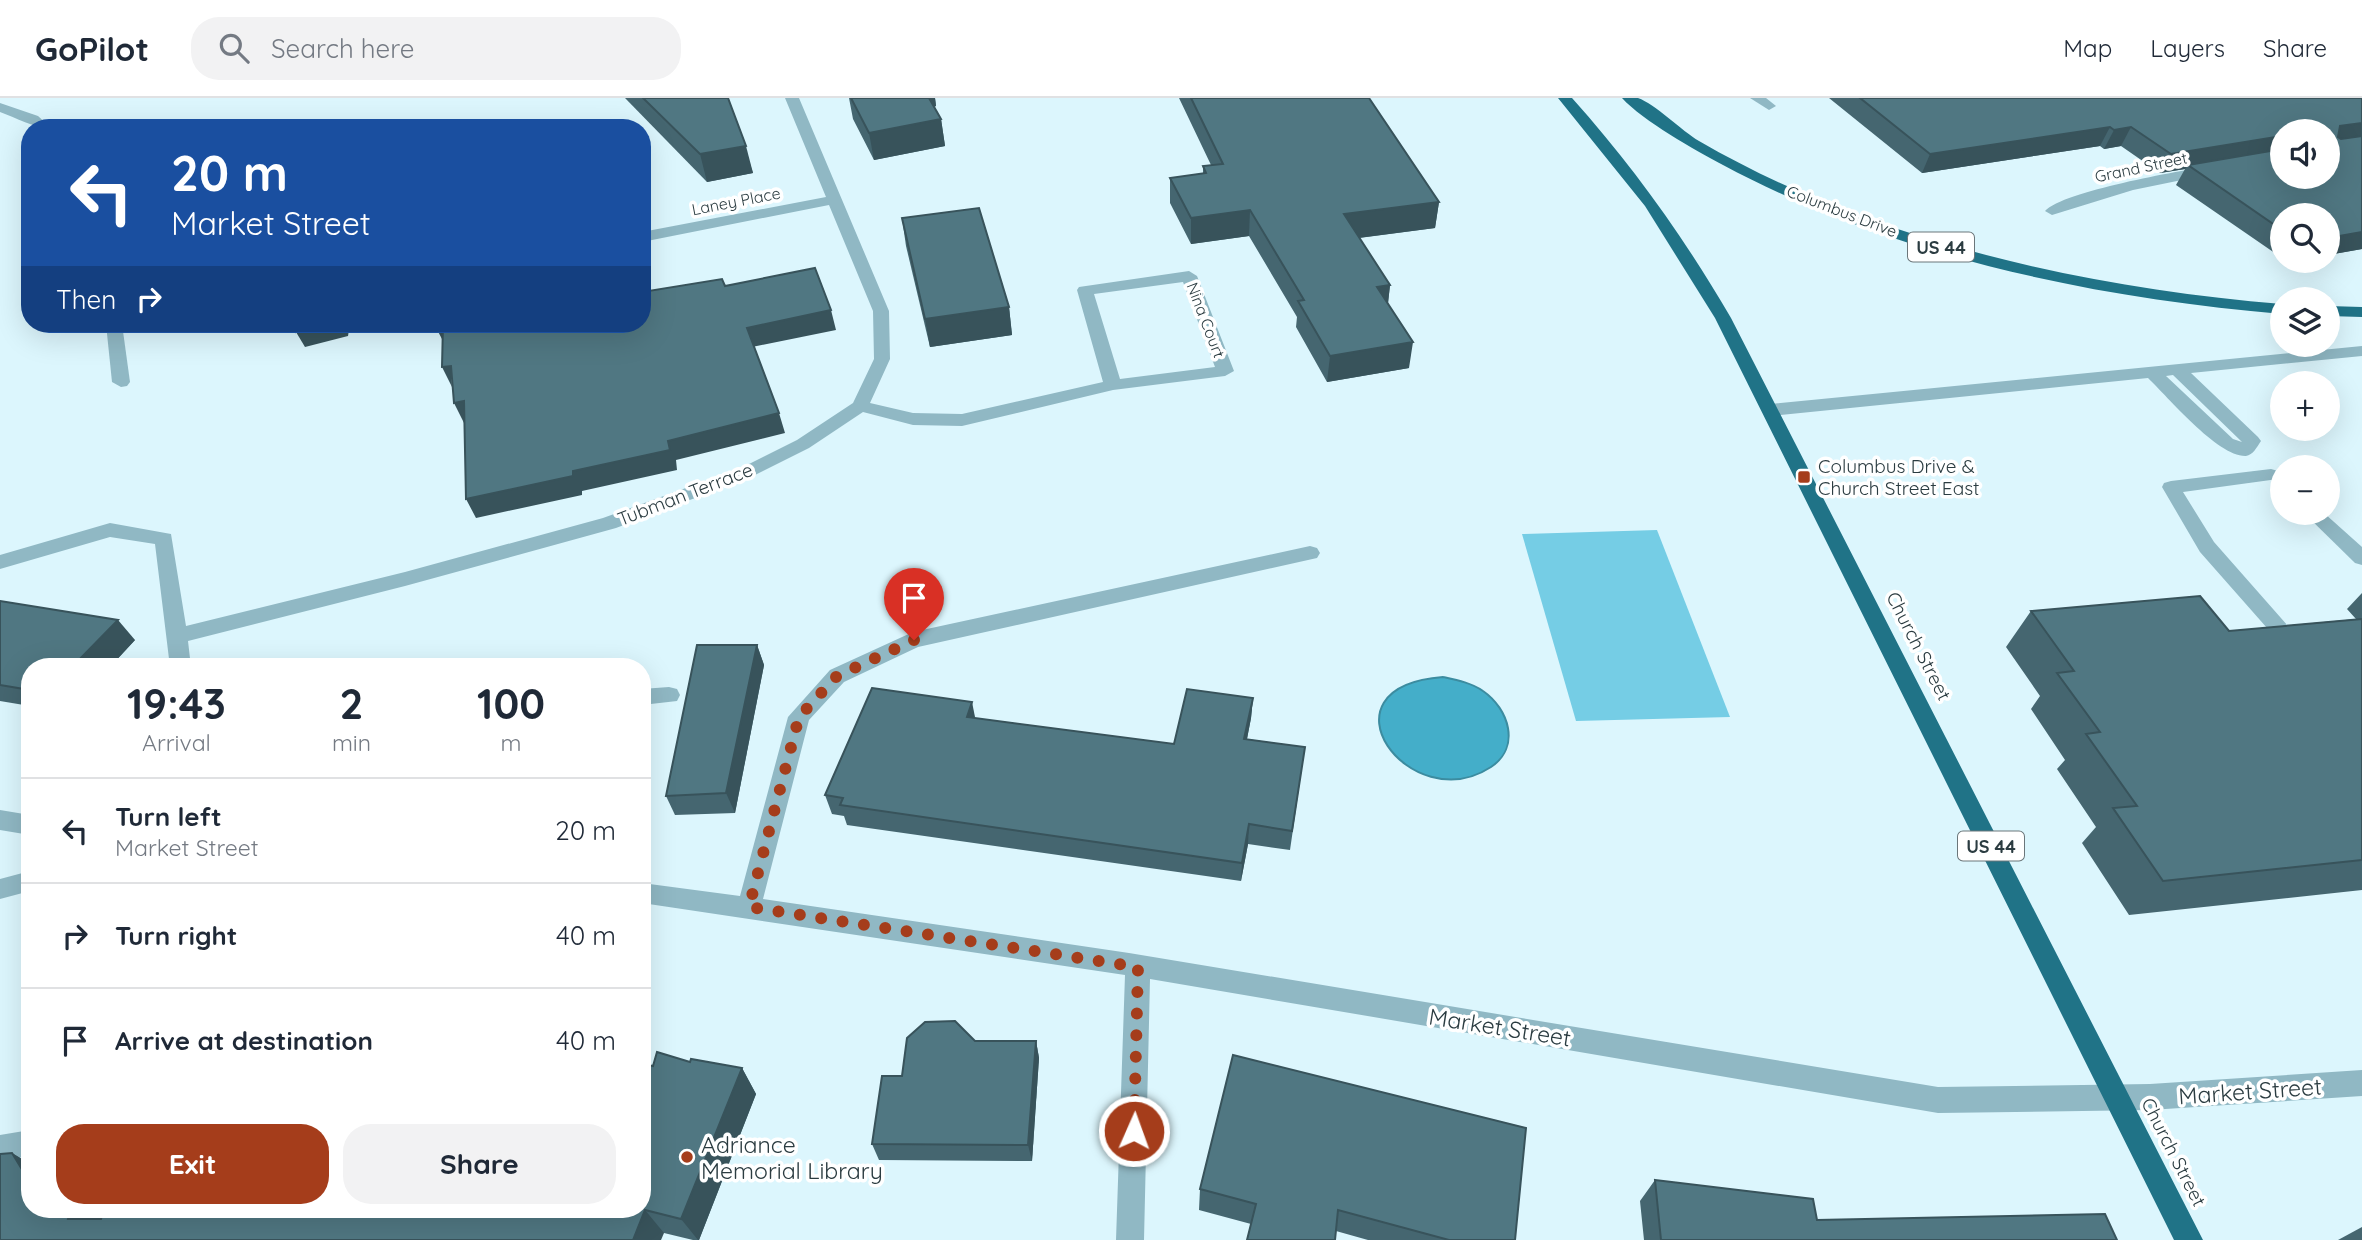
<!DOCTYPE html>
<meta charset="utf-8">
<style>
:root{--surface:#fff;--page:#f2f2f3;--text:#1f2937;--muted:#747a83;--line:#e0e1e3;--accent:#a53d1b}
body{margin:0;font-family:Quicksand,sans-serif;background:var(--page);color:var(--text);height:100vh;display:flex;flex-direction:column;font-size:26px;white-space:nowrap}
*{box-sizing:border-box;margin:0}
p{font-size:23px;color:var(--muted)}
.icon{flex:none;width:38px;height:38px;fill:none;stroke:currentColor;stroke-width:2;stroke-linecap:round;stroke-linejoin:round}
.map{position:relative;flex:1;overflow:hidden}
.drawer{position:absolute;left:21px;top:560px;width:630px;height:560px;display:flex;flex-direction:column;background:var(--surface);border-radius:28px;box-shadow:0 7px 28px #0002}
.drawer>*{flex:none}
.guide{position:absolute;left:21px;top:21px;width:630px;height:214px;border-radius:28px;box-shadow:0 7px 28px #0002;background:#1a4fa0;color:#fff;overflow:hidden}
.controls{position:absolute;left:2270px;top:21px;display:grid;gap:14px}
.controls a{display:grid;place-items:center;width:70px;height:70px;border-radius:50%;background:var(--surface);box-shadow:0 7px 28px #0002;font-size:35px}
.pin{position:absolute;display:grid;place-items:center;width:60px;height:60px;color:#fff;margin:-72px -30px;border-radius:50% 50% 50% 0;rotate:-45deg;box-shadow:0 0 7px #0007}
.pin .icon{rotate:45deg}
.me{position:absolute;width:77px;margin:-38px;rotate:2deg;stroke-linejoin:round;filter:drop-shadow(0 0 5px #0008)}
.turn{display:flex;align-items:center;gap:24px;height:147px;padding:0 35px;font-size:32px}
.turn .icon{width:91px;height:91px;stroke-width:2.5}
.turn b{display:block;font-size:49px;line-height:60px}
.then{display:flex;align-items:center;height:66px;padding:0 35px;background:#0003;gap:14px;font-size:26px}
.eta{display:flex;justify-content:space-evenly;align-items:center;height:119px;text-align:center}
.eta b{font-size:42px;font-weight:800;line-height:49px}
.cta{display:flex;gap:14px;margin-top:auto;padding:14px 35px}
.cta a{flex:1;height:80px;border-radius:28px;background:var(--accent);color:#fff;font-size:28px;font-weight:800;line-height:80px;text-align:center}
.cta a+a{background:var(--page);color:var(--text)}
ul{padding:0;list-style:none}
li{display:flex;align-items:center;gap:21px;height:105px;padding:0 35px;border-top:2px solid var(--line)}
li div{flex:1}
li b{display:block;font-size:26px}
li em{font-style:normal}
header{display:flex;align-items:center;gap:42px;box-sizing:border-box;height:98px;padding:0 35px;background:var(--surface);border-bottom:2px solid var(--line)}
header strong{font-size:33px}
nav{display:flex;gap:38px;margin-inline-start:auto;font-size:24px}
.search{width:490px;height:63px;background:var(--page);display:flex;align-items:center;gap:18px;box-sizing:border-box;padding:0 24px;border-radius:28px;color:var(--muted);font-size:26px}
.map>svg:first-child{display:block}
</style>
<header>
<strong>GoPilot</strong>
<div class="search"><svg class="icon" aria-label="search" viewBox="0 0 24 24"><circle cx="10" cy="10" r="6"/><path d="M15 15l6 6"/></svg>Search here</div>
<nav><a>Map</a><a>Layers</a><a>Share</a></nav>
</header>
<div class="map">
<svg width="2362" height="1142" viewBox="0 0 2362 1142">
<rect width="100%" height="100%" fill="#dcf6fd"/>
<polygon fill="#75cde5" points="1657,432 1730,619 1576,623 1522,436"/>
<path fill="#44aec9" stroke="#3c8ca0" stroke-width="2" d="M1443,579C1457,582 1472,585 1483,593C1509,611 1521,649 1491,669C1410,722 1312,589 1443,579Z"/>
<g fill="none" stroke-linecap="round" stroke-linejoin="round">
<g fill="#90b8c4" fill-rule="evenodd">
<path d="M785,0H799L889,213L890,261L870,305L913,315L962,316L1103,284L1077,192L1079,189L1189,173L1197,178L1234,273L1225,278L1113,292L962,328L913,327L863,314L809,350L753,378L616,430L405,488L188,543L191,569H170L155,446L110,439L0,471V457L110,425L171,436L186,528L405,474L603,420L741,370L797,342L853,305L874,261L873,213L829,107L642,144V134L826,99ZM1183,184L1215,269L1120,281L1094,196Z"/>
<polygon points="1750,0 1766,0 1776,8 1769,12"/>
<path d="M0,5L38,18L51,30C33,30 17,20 0,14Z"/>
<path d="M2211,68L2216,69V75L2133,92L2052,117L2045,113C2064,93 2179,73 2211,68Z"/>
<polygon points="106,226 122,226 130,284 127,288 121,289 112,284"/>
<path d="M2362,248V258L2191,275L2258,339L2261,343C2257,349 2253,357 2246,358C2218,359 2168,299 2148,280L1771,318L1762,312L1771,306ZM2173,277L2242,344L2233,341L2166,278Z"/>
<polygon points="2271,371 2278,373 2280,377 2278,381 2183,394 2214,444 2296,537 2299,542 2296,547 2289,550 2282,547 2200,454 2162,389 2164,385 2171,383"/>
<polygon points="2304,415 2324,415 2362,449 2362,467 2355,465"/>
<polygon points="1310,448 1317,450 1320,455 1317,460 918,549 844,584 809,622 763,801 1129,855 1938,989 2150,986 2362,972 2362,998 2150,1012 1938,1015 1150,881 1144,1142 1116,1142 1125,877 642,805 642,785 740,798 788,619 830,572 913,534"/>
<polygon points="669,589 677,591 680,597 677,603 642,607 642,591"/>
<polygon points="0,712 30,717 30,737 0,732"/>
<polygon points="30,773 30,793 0,801 0,781"/>
<polygon points="30,1032 30,1058 0,1063 0,1037"/>
</g>
<g fill="#207387" fill-rule="evenodd">
<path d="M1558,0H1572C1633,68 1685,141 1731,220L2203,1142H2174L1715,220L1645,108Z"/>
<path d="M1622,0C1627,0 1634,0 1638,0C1655,6 1682,33 1699,43C1749,72 1803,97 1857,117C1995,167 2137,194 2282,206V216C2090,199 1895,159 1723,67C1695,52 1643,23 1622,0Z"/>
<polygon points="2328,208 2362,209 2362,219 2328,218"/>
</g>
</g>
<g fill="#456670" fill-rule="evenodd">
<polygon points="625,0 728,0 753,75 707,84"/>
<polygon points="849,0 935,0 936,8 934,9 941,21 945,48 874,62 853,21"/>
<polygon points="1179,0 1369,0 1439,104 1435,130 1359,140 1390,187 1388,205 1409,270 1327,284 1296,229 1297,219 1249,138 1191,146 1170,105 1170,80 1203,76 1203,68 1211,67"/>
<path d="M1829,0H2362V151L2328,157L2282,117V160L2176,87L2185,71L2160,75L2121,48L2104,51L2100,48L1922,75ZM2282,33H2328L2282,79Z"/>
<polygon points="902,120 1009,209 1012,237 930,249 906,148"/>
<polygon points="2362,495 2362,792 2129,817 2082,745 2096,729 2057,671 2065,662 2031,611 2040,598 2006,549 2031,513 2229,533 2356,521 2347,511"/>
<polygon points="0,503 135,542 110,569 30,569 30,608 0,603"/>
<polygon points="757,547 764,567 735,715 675,717 666,698"/>
<polygon points="1253,600 1251,620 1247,641 1305,649 1290,752 1248,746 1241,783 847,727 844,718 832,716 825,697 975,620 1174,646"/>
<polygon points="975,943 1036,943 1039,960 1032,1063 879,1062 872,1046 902,978"/>
<polygon points="1233,957 1515,1142 1368,1142 1336,1133 1251,1126 1199,1112 1200,1091"/>
<polygon points="690,964 742,970 756,996 699,1142 693,1142 664,1135 0,1142 12,1055 30,1066 30,1111 642,1111 653,968"/>
<polygon points="1655,1082 1817,1122 2117,1142 1644,1142 1640,1103"/>
<polygon points="2362,1129 2362,1142 2338,1142"/>
</g>
<g fill="#38535b">
<polygon points="922,0 935,0 936,8 923,11"/>
<polygon points="941,21 945,48 874,62 869,35"/>
<polygon points="2362,25 2362,41 2328,47 2340,28"/>
<polygon points="2110,29 2100,48 1922,75 1930,56"/>
<polygon points="2131,29 2121,48 2104,51 2114,32"/>
<polygon points="2282,38 2282,55 2188,67 2185,71 2160,75 2171,56"/>
<polygon points="746,48 753,75 707,84 700,56"/>
<polygon points="1439,104 1435,130 1342,142 1344,116"/>
<polygon points="1250,112 1249,138 1191,146 1191,120"/>
<polygon points="2362,134 2362,151 2328,157 2328,140"/>
<polygon points="1390,187 1387,214 1377,189"/>
<polygon points="1009,209 1012,237 930,249 925,221"/>
<polygon points="831,212 836,232 752,249 747,230"/>
<polygon points="327,226 350,226 348,238 305,249 296,234"/>
<polygon points="434,226 446,226 452,238 442,241"/>
<polygon points="1413,244 1409,270 1327,284 1330,258"/>
<polygon points="451,268 452,289 442,269"/>
<polygon points="464,303 473,323 464,325 454,305"/>
<polygon points="779,315 785,335 676,362 677,372 582,393 582,397 476,420 466,401 573,373 668,343"/>
<polygon points="118,522 135,542 110,569 72,569"/>
<polygon points="757,547 764,567 735,715 726,695"/>
<polygon points="1253,600 1251,620 1243,661 1244,641"/>
<polygon points="972,604 976,624 967,619"/>
<polygon points="1249,726 1248,746 1241,783 1242,765"/>
<polygon points="1036,943 1039,960 1032,1063 1028,1047"/>
<polygon points="742,970 756,996 699,1142 698,1142 681,1121"/>
<polygon points="12,1055 30,1066 30,1077 23,1073"/>
<polygon points="71,1111 118,1111 108,1142 68,1121"/>
<polygon points="645,1112 664,1135 661,1142 633,1142"/>
</g>
<g fill="#507782" stroke="#38535b" stroke-width="2">
<polygon points="643,0 728,0 746,48 700,56"/>
<polygon points="851,0 929,0 941,21 869,35"/>
<polygon points="1191,0 1369,0 1439,104 1344,116 1390,187 1377,189 1413,244 1330,258 1298,203 1304,202 1250,112 1191,120 1170,80 1206,75 1203,68 1223,66"/>
<polygon points="1860,0 2362,0 2362,25 2340,28 2338,39 2341,41 2362,38 2362,134 2328,140 2328,117 2282,117 2282,132 2188,67 2282,51 2282,79 2328,79 2328,33 2282,33 2282,38 2171,56 2131,29 2114,32 2110,29 1930,56"/>
<polygon points="979,110 1009,209 925,221 902,120"/>
<polygon points="815,170 831,212 747,230 779,315 668,343 670,352 573,373 573,378 466,401 464,303 454,305 451,268 442,269 443,226 642,226 642,194 722,181 725,188"/>
<polygon points="294,226 327,226 296,234"/>
<polygon points="2200,498 2229,533 2362,521 2362,762 2163,783 2113,710 2137,708 2086,636 2100,634 2057,575 2074,573 2031,513"/>
<polygon points="0,503 118,522 72,569 30,569 30,592 0,587"/>
<polygon points="697,547 757,547 726,695 666,698"/>
<polygon points="872,590 972,604 967,619 1174,646 1187,591 1253,600 1244,641 1305,649 1292,733 1249,726 1242,765 840,707 843,700 825,697"/>
<polygon points="955,923 975,943 1036,943 1028,1047 872,1046 882,978 902,978 907,940 925,924"/>
<polygon points="657,954 690,964 691,961 742,970 681,1121 645,1112 633,1142 0,1142 0,1056 12,1055 23,1073 30,1071 30,1111 71,1111 68,1121 101,1121 104,1111 642,1111 642,966 653,968"/>
<polygon points="1233,957 1526,1030 1515,1142 1449,1142 1338,1112 1335,1142 1247,1142 1256,1106 1200,1091"/>
<polygon points="1655,1082 1813,1101 1817,1122 2105,1116 2117,1142 1661,1142"/>
</g>
<g fill="none" stroke-linecap="round" stroke-linejoin="round">
<polyline stroke="#a53d1b" stroke-width="12" stroke-dasharray="0 21.6" points="914,542 837,578 799,619 749,809 1138,869 1134,1033"/>
</g>
<g fill="#a53d1b" stroke="#fff" stroke-width="2.5">
<rect x="1797" y="372" width="14" height="14" rx="3.5"/>
<circle cx="687" cy="1059" r="7"/>
</g>
<g text-anchor="middle" dominant-baseline="central" stroke-width="7" stroke-linejoin="round" paint-order="stroke">
<g font-size="16" fill="#2b3c41" stroke="#fff">
<text transform="translate(2141 69) rotate(-12)">Grand Street</text>
<text transform="translate(736 103) rotate(-11)">Laney Place</text>
<text transform="translate(1842 113) rotate(21)">Columbus Drive</text>
<text transform="translate(1206 222) rotate(69)">Nina Court</text>
</g>
<g fill="#fff" stroke="#6b767a" stroke-width="2">
<rect x="1908" y="134.5" width="66" height="29" rx="5"/>
<rect x="1958" y="733.5" width="66" height="29" rx="5"/>
</g>
<g font-size="18" font-weight="bold" fill="#2b3c41">
<text x="1941" y="149">US 44</text>
<text x="1991" y="748">US 44</text>
</g>
<g font-size="19" fill="#2b3c41" stroke="#fff" text-anchor="start">
<text x="1818" y="368">Columbus Drive &amp;<tspan x="1818" dy="22">Church Street East</tspan></text>
</g>
<g font-size="19" fill="#2b3c41" stroke="#fff">
<text transform="translate(685 396) rotate(-21)">Tubman Terrace</text>
<text transform="translate(1919 548) rotate(63)">Church Street</text>
<text transform="translate(2174 1054) rotate(63)">Church Street</text>
</g>
<g font-size="23" fill="#2b3c41" stroke="#fff">
<text transform="translate(1500 929) rotate(9)">Market Street</text>
<text transform="translate(2250 993) rotate(-4)">Market Street</text>
</g>
<g font-size="23" fill="#2b3c41" stroke="#fff" text-anchor="start">
<text x="701" y="1046">Adriance<tspan x="701" dy="26">Memorial Library</tspan></text>
</g>
</g>
</svg>
<div class="controls">
<a><svg class="icon" aria-label="sound" viewBox="0 0 24 24"><path d="M4 9h4l5-4v14l-5-4H4zM17 9q2 3 0 6"/></svg></a>
<a><svg class="icon" aria-label="search" viewBox="0 0 24 24"><circle cx="10" cy="10" r="6"/><path d="M15 15l6 6"/></svg></a>
<a><svg class="icon" aria-label="layers" viewBox="0 0 24 24"><path d="M12 4l9 5-9 5-9-5zM3 14l9 5 9-5"/></svg></a>
<a>+</a>
<a>−</a>
</div>
<div class="pin" style="left:914px;top:542px;background:#d93025"><svg class="icon" aria-label="arrive" viewBox="0 0 24 24"><path d="M6 21V4h12l-3 4 3 4H6"/></svg></div>
<svg class="me" style="left:1134px;top:1033px" viewBox="-20 -20 40 40"><circle r="17" fill="#a53d1b" stroke="#fff" stroke-width="3"/><path d="M0-11L8 9 0 5-8 9z" fill="#fff"/></svg>
<div class="guide">
<div class="turn"><svg class="icon" aria-label="left" viewBox="0 0 24 24"><path d="M17 20v-9H6M10 6l-5 5 5 5"/></svg><div><b>20 m</b>Market Street</div></div>
<div class="then">Then<svg class="icon" aria-label="right" viewBox="0 0 24 24"><path d="M7 20v-9h11M14 6l5 5-5 5"/></svg></div>
</div>
<section class="drawer">
<div class="eta">
<div><b>19:43</b><p>Arrival</p></div>
<div><b>2</b><p>min</p></div>
<div><b>100</b><p>m</p></div>
</div>
<ul>
<li><svg class="icon" aria-label="left" viewBox="0 0 24 24"><path d="M17 20v-9H6M10 6l-5 5 5 5"/></svg><div><b>Turn left</b><p>Market Street</p></div><em>20 m</em></li>
<li><svg class="icon" aria-label="right" viewBox="0 0 24 24"><path d="M7 20v-9h11M14 6l5 5-5 5"/></svg><div><b>Turn right</b></div><em>40 m</em></li>
<li><svg class="icon" aria-label="arrive" viewBox="0 0 24 24"><path d="M6 21V4h12l-3 4 3 4H6"/></svg><div><b>Arrive at destination</b></div><em>40 m</em></li>
</ul>
<div class="cta"><a>Exit</a><a>Share</a></div>
</section>
</div>
